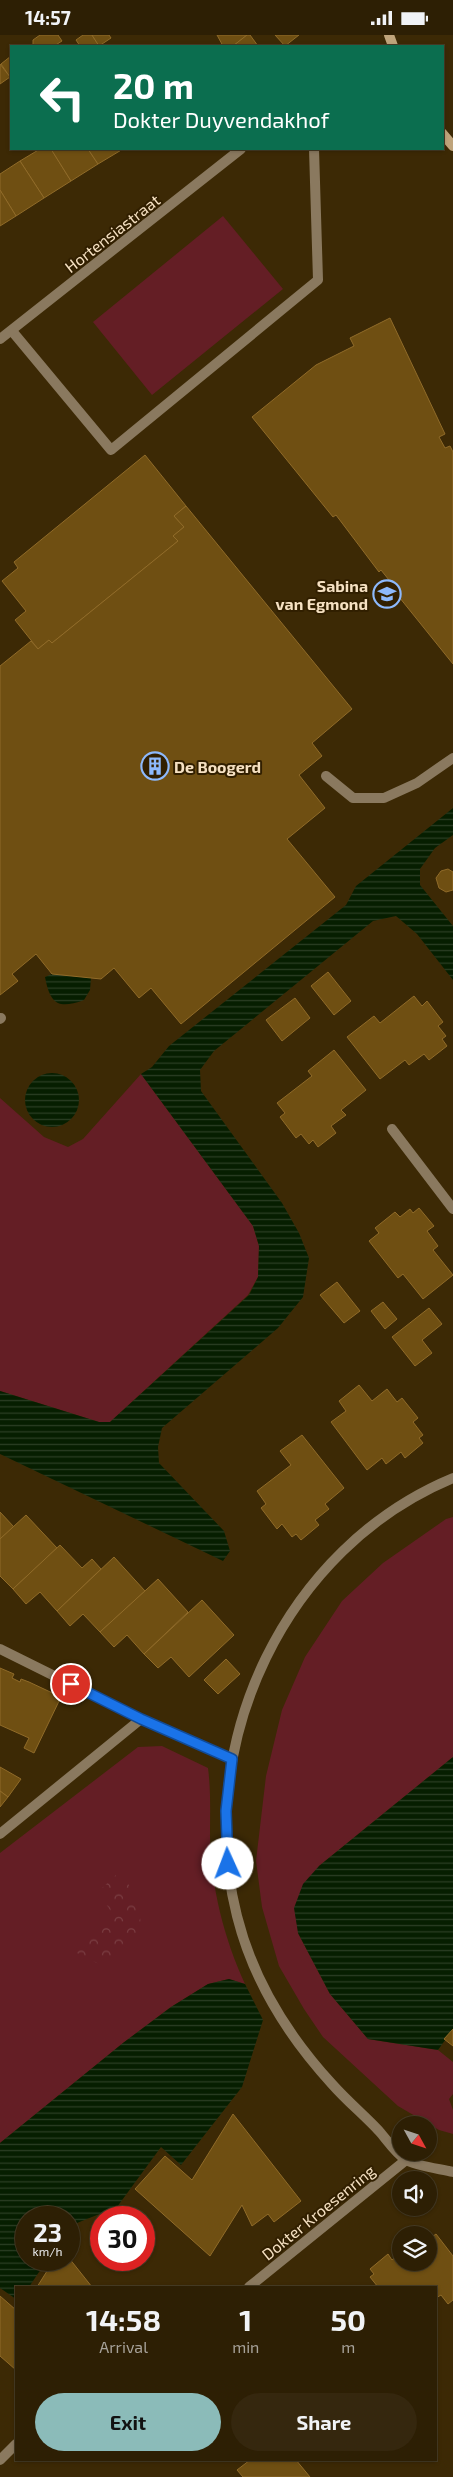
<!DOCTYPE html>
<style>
:root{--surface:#2d1f04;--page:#35270e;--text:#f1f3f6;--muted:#a7a29a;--line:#483d26;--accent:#8bbbb9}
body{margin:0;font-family:"Exo 2",sans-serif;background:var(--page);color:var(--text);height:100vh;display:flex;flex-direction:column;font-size:19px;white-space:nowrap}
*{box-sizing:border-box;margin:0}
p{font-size:16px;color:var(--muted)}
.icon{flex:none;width:28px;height:28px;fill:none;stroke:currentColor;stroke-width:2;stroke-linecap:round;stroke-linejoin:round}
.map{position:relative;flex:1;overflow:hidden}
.side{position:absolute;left:15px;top:2251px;width:422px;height:175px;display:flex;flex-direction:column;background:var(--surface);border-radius:0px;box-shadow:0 1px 4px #0004,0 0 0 1px var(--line)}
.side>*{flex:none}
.guide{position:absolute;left:10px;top:10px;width:434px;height:105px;border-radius:0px;box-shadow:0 1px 4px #0004,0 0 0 1px var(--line);background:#0b6e4f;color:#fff;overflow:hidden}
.needle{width:32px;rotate:130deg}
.fabs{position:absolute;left:392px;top:2081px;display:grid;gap:10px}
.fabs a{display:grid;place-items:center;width:45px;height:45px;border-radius:50%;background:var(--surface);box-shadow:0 1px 4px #0004,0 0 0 1px var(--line);font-size:25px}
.speed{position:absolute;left:15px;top:2171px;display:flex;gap:10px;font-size:25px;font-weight:700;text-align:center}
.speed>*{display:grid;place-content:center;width:65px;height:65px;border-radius:50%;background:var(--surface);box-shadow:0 1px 4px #0004,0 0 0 1px var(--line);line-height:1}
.speed small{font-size:12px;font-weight:400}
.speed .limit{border:8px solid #d22;background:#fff;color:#111}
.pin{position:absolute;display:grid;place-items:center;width:42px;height:42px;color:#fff;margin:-21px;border:2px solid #fff;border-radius:50%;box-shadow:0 1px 5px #0007}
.me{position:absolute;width:55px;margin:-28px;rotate:358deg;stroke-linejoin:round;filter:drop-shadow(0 0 4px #0008)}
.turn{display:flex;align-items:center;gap:18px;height:105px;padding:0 20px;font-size:22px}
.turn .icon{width:65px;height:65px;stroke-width:2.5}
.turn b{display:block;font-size:35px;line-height:42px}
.eta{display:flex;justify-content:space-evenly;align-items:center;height:85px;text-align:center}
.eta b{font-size:30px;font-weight:700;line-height:35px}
.cta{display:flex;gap:10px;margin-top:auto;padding:10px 20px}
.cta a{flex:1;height:58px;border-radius:30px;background:var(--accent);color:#111;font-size:20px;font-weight:700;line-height:58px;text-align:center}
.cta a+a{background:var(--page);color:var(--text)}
.status{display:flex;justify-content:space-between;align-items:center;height:35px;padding:0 25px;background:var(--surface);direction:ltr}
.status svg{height:14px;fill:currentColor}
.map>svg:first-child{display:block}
</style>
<div class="status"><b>14:57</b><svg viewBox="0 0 49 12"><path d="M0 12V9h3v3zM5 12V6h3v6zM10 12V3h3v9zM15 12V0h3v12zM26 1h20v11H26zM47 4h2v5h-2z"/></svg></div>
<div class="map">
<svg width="453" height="2442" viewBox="0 0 453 2442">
<defs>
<pattern id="park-crowns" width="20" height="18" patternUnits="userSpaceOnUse" patternTransform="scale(1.25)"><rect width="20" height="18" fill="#641e25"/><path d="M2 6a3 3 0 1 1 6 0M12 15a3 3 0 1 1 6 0" fill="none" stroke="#7b3e43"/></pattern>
<pattern id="water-rules" width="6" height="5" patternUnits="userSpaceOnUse" patternTransform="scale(1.25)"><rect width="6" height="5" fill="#061e00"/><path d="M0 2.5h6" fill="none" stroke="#2b3e24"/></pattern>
</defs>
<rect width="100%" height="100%" fill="#3c2905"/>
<g fill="#641e25">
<polygon points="223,181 283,254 152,360 93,287"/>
<polygon points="141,1039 253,1191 259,1211 258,1242 248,1260 110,1387 99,1387 0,1356 0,1063 44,1102 68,1112 83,1104"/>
<polygon points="453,1482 453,1722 319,1831 298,1898 330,1959 368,2004 438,2015 453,2027 453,2059 449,2064 453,2075 453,2099 439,2095 398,2071 323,2002 304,1974 279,1931 262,1872 256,1826 266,1741 282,1675 305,1622 342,1566 383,1528 446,1484"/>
<path d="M162,1711L208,1733C211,1756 210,1778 210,1801C211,1852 224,1903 245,1949L229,1944L208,1949L171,1972L123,2008L0,2108V1818L138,1712Z"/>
</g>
<polygon fill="url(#park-crowns)" points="116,1840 137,1856 142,1900 107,1933 73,1916 114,1881 98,1857"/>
<g fill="url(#water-rules)">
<polygon points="453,773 453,800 435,813 420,834 420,850 453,891 453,945 417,899 396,881 373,886 214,1016 200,1035 201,1056 282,1168 299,1198 309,1223 303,1262 278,1293 162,1393 158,1412 159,1428 224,1496 230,1516 223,1526 0,1419 0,1356 99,1387 110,1387 249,1260 258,1242 259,1211 253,1191 141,1039 152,1032 169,1011 346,870 356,851"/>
<path d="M52,939L91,943L90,955L84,965C57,975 50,968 45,942Z"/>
<circle cx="52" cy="1065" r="27"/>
<polygon points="453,1722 453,1994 438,2015 368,2004 330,1959 298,1898 294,1873 303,1849 319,1831"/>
<polygon points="229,1944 245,1949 263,1985 242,2052 181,2130 161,2112 117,2172 77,2188 69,2196 69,2182 26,2182 26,2225 47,2225 29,2252 16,2252 16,2264 0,2253 0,2108 123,2008 171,1972 208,1949"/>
</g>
<g fill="#6f4f12" stroke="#906b29">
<polygon points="40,0 58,0 62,6 54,11 33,11 33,5"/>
<polygon points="83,0 92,0 99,11 80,11 76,5"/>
<polygon points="92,0 109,0 111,3 99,11"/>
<polygon points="217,0 247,0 233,11 223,11"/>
<polygon points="247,0 250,0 258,11 233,11"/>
<polygon points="275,0 299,0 285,11"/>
<polygon points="11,21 11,41 10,42 1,29"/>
<polygon points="0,29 10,42 0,49"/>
<polygon points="40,114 51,114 71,146 44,163 20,126"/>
<polygon points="51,114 88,114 98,129 71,146"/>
<polygon points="88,114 123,114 98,129"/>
<polygon points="20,126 44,163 16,181 0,155 0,139"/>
<polygon points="0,155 16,181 0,191"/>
<polygon points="390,283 445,399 439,402 445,413 450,411 453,417 453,629 387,547 389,545 381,535 379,537 336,480 333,482 252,382 316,330 354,311 350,303"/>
<polygon points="145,420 186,471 174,481 184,492 173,501 178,506 52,608 49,605 38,614 15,585 26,576 2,546 18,533 14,527"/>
<polygon points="186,471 352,674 312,708 322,721 299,740 325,773 287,804 335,862 181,989 151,953 139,963 114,933 101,944 52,939 36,919 12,939 18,946 0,960 0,631 31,606 38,614 49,605 52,608 178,506 173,501 184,492 174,481"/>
<polygon points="448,834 453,837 453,855 446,857 439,853 436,843 441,836"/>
<polygon points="328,937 351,966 334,980 311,951"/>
<polygon points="414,961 422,971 427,966 443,987 438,991 446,1001 442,1004 447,1011 429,1025 424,1019 409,1030 405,1025 380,1044 347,1002 374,981 380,988"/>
<polygon points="295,963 310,983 282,1006 266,985"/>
<polygon points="334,1015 366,1055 341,1075 346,1080 331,1091 336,1098 318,1112 313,1105 309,1109 301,1099 296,1103 280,1082 285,1078 277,1068 312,1041 308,1036"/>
<polygon points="419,1173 434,1191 427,1196 438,1211 433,1215 453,1240 423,1264 403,1239 398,1243 369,1206 379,1198 375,1193 395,1177 400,1182 410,1174 413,1178"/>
<polygon points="337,1247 360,1276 344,1288 320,1260"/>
<polygon points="383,1267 397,1284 385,1294 371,1276"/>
<polygon points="429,1273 442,1289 422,1305 432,1318 415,1331 392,1302"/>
<polygon points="359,1350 372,1366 387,1354 397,1367 402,1363 418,1383 413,1387 423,1400 419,1403 423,1408 405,1423 401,1417 386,1429 382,1423 367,1435 331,1387 346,1376 339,1366"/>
<polygon points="302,1400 344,1453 325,1469 329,1474 315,1485 319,1490 301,1505 296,1499 292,1502 282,1489 277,1494 261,1473 266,1469 257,1456 291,1430 280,1416"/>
<polygon points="0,1477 14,1492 0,1504"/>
<polygon points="26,1480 57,1513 13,1554 0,1541 0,1504"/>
<polygon points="60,1510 82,1533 92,1524 101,1534 57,1576 40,1557 26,1569 13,1554"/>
<polygon points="114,1522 145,1556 100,1597 83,1579 70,1591 57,1576"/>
<polygon points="158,1544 188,1577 144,1619 127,1600 114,1612 100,1597"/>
<polygon points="202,1565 234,1600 189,1642 171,1622 158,1633 144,1619"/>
<polygon points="226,1624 240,1639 218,1659 204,1645"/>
<polygon points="0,1633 14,1639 12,1643 20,1647 21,1644 29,1647 61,1662 34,1718 24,1713 29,1703 0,1690"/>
<polygon points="0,1732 21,1744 8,1762 0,1756"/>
<polygon points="0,1756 8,1762 0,1772"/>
<polygon points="453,1994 453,2011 444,2004"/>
<polygon points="233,2079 301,2166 274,2187 268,2179 252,2191 242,2170 210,2221 135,2154 165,2121 192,2145"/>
<polygon points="436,2199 453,2221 453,2265 448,2269 441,2260 436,2263 436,2252 378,2252 370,2242 374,2239 370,2234 388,2219 392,2225 401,2217 401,2228 429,2228 429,2204"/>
<polygon points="69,2223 92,2252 37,2252 54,2225 69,2225"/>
<polygon points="0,2261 16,2275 16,2335 0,2321"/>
<polygon points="250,2425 296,2425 310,2442 243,2442 237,2435"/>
</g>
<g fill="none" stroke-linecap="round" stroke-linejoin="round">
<g stroke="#8a795f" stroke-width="10">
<polyline points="12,296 111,415 318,245 314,114"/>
<polyline points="326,741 353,763 384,763 417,748 453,723"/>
<polyline points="0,984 1,983"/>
</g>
<g stroke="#8a795f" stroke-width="10">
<polyline points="0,304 241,114"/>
<polyline points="392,1094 453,1174"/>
<path d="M453,1443C286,1512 193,1708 237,1881C253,1945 288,2001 332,2049C347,2066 364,2080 379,2096C387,2105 396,2119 406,2125C416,2131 441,2134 453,2137"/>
<polyline points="0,1614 141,1684 232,1724"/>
<polyline points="0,1799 141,1684"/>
<polyline points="249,2252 406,2125"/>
<polyline points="0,2425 16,2409"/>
</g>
<g stroke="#bfa47b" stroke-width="10">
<polyline points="389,0 393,11"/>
<polyline points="442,98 453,111"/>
</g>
</g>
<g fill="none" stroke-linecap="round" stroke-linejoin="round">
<g stroke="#114b97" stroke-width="12">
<polyline id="route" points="71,1649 141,1684 232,1724 226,1776 228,1829"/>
</g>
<use href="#route" stroke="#1a73e8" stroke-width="9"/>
</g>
<defs>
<g id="school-ring" transform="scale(1.4375)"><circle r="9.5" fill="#311f00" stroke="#8db9fc" stroke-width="1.5"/><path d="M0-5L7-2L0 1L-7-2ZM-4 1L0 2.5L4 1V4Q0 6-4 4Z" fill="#8db9fc"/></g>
<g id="building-ring" transform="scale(1.4375)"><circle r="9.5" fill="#311f00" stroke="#8db9fc" stroke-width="1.5"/><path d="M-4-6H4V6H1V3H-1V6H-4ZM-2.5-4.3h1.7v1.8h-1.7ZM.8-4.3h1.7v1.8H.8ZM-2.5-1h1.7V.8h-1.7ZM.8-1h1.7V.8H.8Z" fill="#8db9fc"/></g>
</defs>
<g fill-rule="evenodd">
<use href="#school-ring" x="387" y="559"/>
<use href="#building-ring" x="155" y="731"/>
</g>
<g text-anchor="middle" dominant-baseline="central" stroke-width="4" stroke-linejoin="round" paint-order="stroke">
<g font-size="16" fill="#f6e1c2" stroke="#311f00">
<text transform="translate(112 198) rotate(-38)">Hortensiastraat</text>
<text transform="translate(318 2177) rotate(-39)">Dokter Kroesenring</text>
</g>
<g font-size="16" font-weight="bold" fill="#f6e1c2" stroke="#311f00" text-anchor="end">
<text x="368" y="550">Sabina<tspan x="368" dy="18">van Egmond</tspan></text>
<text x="174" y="731" text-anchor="start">De Boogerd</text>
</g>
</g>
</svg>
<div class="fabs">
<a><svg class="needle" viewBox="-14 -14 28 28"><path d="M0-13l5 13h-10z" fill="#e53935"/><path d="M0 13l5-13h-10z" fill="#a7a29a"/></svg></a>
<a><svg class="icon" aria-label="sound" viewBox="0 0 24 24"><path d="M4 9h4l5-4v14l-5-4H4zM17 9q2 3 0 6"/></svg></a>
<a><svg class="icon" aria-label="layers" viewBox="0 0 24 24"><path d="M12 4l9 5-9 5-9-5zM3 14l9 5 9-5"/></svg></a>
</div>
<div class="speed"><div>23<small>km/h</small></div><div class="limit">30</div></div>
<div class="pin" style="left:71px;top:1649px;background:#d93025"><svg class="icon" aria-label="arrive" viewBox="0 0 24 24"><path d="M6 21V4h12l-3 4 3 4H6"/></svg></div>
<svg class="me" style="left:228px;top:1829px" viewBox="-20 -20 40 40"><circle r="19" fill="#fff"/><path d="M0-13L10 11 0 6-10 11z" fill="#1a73e8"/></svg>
<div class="guide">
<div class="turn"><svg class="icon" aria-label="left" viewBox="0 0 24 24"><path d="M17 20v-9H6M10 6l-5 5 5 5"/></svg><div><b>20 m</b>Dokter Duyvendakhof</div></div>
</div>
<section class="side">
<div class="eta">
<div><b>14:58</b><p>Arrival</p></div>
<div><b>1</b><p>min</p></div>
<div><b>50</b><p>m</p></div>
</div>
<div class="cta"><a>Exit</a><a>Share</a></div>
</section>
</div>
